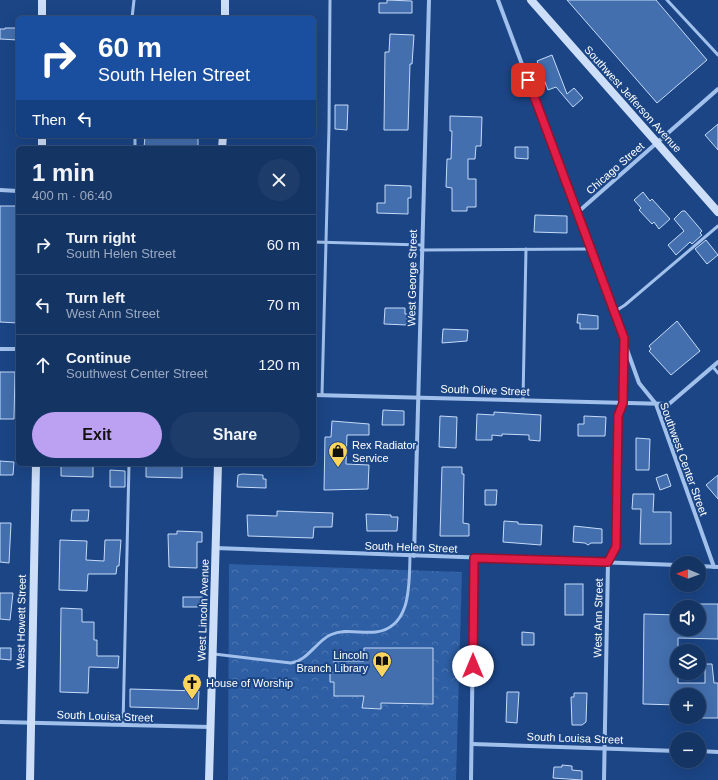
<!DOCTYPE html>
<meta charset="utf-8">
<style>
:root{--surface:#143464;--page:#1d3c6a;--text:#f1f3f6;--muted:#9daabf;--line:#334f78;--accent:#bca0f2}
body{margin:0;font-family:Helvetica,sans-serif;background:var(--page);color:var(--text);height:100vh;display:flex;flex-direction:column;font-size:15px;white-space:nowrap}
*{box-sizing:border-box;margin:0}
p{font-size:13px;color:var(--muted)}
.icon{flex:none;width:22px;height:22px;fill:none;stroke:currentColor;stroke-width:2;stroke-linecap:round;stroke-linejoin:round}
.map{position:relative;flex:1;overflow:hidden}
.sheet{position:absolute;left:16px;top:146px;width:300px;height:320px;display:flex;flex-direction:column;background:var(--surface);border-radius:6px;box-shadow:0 4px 16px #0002,0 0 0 1px var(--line)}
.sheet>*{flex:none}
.guide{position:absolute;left:16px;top:16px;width:300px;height:122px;border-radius:6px;box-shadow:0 4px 16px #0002,0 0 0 1px var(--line);background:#1a4fa0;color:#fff;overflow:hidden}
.needle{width:26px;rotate:271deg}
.buttons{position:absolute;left:670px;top:556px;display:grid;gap:8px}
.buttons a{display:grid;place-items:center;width:36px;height:36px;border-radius:50%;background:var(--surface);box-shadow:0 4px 16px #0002,0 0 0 1px var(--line);font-size:20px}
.pin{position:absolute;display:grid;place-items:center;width:34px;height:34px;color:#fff;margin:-17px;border-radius:8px;box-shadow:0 2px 6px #0006}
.me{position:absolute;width:44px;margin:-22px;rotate:0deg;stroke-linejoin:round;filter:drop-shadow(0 0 3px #0008)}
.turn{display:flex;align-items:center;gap:14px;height:84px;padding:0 16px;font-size:18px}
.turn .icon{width:52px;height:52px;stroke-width:2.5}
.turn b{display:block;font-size:28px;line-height:34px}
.then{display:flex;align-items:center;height:38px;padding:0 16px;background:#0003;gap:8px;font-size:15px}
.round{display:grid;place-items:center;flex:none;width:42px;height:42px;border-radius:21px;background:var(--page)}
.head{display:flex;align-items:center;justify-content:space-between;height:68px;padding:0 16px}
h1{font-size:24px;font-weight:700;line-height:30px}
.button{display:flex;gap:8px;margin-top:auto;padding:8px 16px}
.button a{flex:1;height:46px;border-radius:24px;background:var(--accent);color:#111;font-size:16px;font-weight:700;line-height:46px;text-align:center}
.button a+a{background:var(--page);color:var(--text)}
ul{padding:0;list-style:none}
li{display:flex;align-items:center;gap:12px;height:60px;padding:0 16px;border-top:1px solid var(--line)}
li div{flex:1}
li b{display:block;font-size:15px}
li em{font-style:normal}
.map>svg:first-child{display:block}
</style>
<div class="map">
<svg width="718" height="780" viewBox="0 0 718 780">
<defs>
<pattern id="park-crowns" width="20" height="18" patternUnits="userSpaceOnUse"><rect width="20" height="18" fill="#2e5ea3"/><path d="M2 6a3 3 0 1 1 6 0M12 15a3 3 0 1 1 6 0" fill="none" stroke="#4d76b1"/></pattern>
</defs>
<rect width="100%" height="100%" fill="#1b4585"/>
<polygon fill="url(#park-crowns)" points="229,564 462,572 456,780 228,780"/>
<g fill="#436fae" stroke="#c6dbf8">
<polygon points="387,0 412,1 412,13 379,13 379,3 387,3"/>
<polygon points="567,0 656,0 707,60 657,103"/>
<polygon points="5,28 18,28 18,40 0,39 0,29 5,29"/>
<polygon points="390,34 414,35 412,64 410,64 408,130 384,130 385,52 389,52"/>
<polygon points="552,55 567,94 574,88 583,98 573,107 556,87 548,90 537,61"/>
<polygon points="335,105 348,105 347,130 335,129"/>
<polygon points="450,116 482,117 481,146 476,146 475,159 468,159 468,179 476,179 476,207 467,207 467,211 452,211 452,188 446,187 447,159 451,159 452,131 450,131"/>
<polygon points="718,124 718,150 705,135"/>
<polygon points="145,136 198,136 198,148 144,148"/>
<polygon points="515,147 528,147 528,159 515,158"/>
<polygon points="385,185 411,186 411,198 408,198 408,214 377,213 377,203 385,203"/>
<polygon points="643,192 650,201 652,199 670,219 659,229 654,222 652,224 639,210 641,208 634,200"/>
<polygon points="0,206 18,206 18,323 0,322"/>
<polygon points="682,211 685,211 702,231 700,233 702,235 692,244 690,242 676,255 668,245 684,231 674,219"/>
<polygon points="535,215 567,216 567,233 534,232"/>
<polygon points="706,240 718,255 707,264 695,249"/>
<polygon points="385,308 405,308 405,314 407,314 407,325 384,324"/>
<polygon points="578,314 598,316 598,329 580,329 580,323 577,323"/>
<polygon points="677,321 700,351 671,375 649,351 651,349 649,346"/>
<polygon points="443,329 468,330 467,341 442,343"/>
<polygon points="0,372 15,372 14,419 0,419"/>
<polygon points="383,410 404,411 404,425 382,425"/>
<polygon points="494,412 541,415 540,441 529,440 529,435 502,434 502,436 492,435 492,440 476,440 477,414 494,415"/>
<polygon points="440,416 457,417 456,448 439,447"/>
<polygon points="584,416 606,417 605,436 578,436 578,424 584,424"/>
<polygon points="332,421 369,424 369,435 347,435 346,464 369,465 368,489 324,490 325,437 331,437"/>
<polygon points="636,438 650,439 649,470 636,470"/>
<polygon points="0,461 14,462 13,475 0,475"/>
<polygon points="61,464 93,465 93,477 61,476"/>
<polygon points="146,464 182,464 182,478 146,477"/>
<polygon points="442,467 462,467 462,474 464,474 463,523 469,524 469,536 440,536"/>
<polygon points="110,470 125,471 125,487 110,487"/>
<polygon points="242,474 263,475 263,479 266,479 266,488 237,487 238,475"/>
<polygon points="667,474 671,486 660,490 656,478"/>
<polygon points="718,475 718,499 706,485"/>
<polygon points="485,490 497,490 496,505 485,505"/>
<polygon points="633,494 654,494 653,512 671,512 671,544 640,544 641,509 632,509"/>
<polygon points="72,510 89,510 88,521 71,521"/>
<polygon points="277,511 333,513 332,527 314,527 313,538 248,536 247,515 277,516"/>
<polygon points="366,514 391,515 391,517 398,517 397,531 367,531"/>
<polygon points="504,521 518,522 518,524 542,525 541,545 503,542"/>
<polygon points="0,523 11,523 9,563 0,562"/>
<polygon points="574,526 602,529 602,543 591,543 588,545 585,543 573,542"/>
<polygon points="177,531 202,532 202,542 197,542 197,568 169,567 168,534 177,534"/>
<polygon points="60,540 87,541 86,560 104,561 105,540 121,540 119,566 117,566 116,574 88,574 87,591 59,590"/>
<rect x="565" y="584" width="18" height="31"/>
<polygon points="0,593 13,593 10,620 0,619"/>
<rect x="183" y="597" width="19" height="10"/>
<polygon points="699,604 718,604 718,639 678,638 678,683 705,683 705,664 712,664 714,683 718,683 718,718 699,718 699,695 677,695 677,705 643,704 644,614 677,615 677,629 699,629"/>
<polygon points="61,608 82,609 82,622 94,622 94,640 97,640 97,656 119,656 118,668 89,667 88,693 60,692"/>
<polygon points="522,632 534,633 534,645 522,645"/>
<polygon points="0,648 11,648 11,660 0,659"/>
<polygon points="364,648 433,648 433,704 381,703 381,709 362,708 364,696 334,696 334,682 330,682 330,672 334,672 334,661 364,661"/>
<polygon points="130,689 199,691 198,709 130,707"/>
<polygon points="507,692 519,692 517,723 506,722"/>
<polygon points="574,693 587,693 586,722 582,725 572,725 571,697 574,697"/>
<polygon points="562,765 572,766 572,770 582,771 582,780 553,778 554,767 562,767"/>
</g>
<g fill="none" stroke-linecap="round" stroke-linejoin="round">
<g stroke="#a1c0eb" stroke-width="3">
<polyline points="667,0 718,55"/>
<polyline points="132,18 134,0"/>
<polyline points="135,136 135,148"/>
<polyline points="314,242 421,245"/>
<polyline points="421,250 591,249"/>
<polyline points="614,312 625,305 718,226"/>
<polyline points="713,367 718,373"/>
<polyline points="322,395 329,127 330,0"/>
<polyline points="523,400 526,249"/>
<path d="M214,654L291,663C307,661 316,642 330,635C346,628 360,634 376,632C412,627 409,583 410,556"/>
<polyline points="123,725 129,464"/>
</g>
<g stroke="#a1c0eb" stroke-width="4">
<polyline points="498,0 591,249 639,383 656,404 714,567"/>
<polyline points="0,190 18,191"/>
<polyline points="578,212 718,89"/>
<polyline points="0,349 18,349"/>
<polyline points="314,395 669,404 718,362"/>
<polyline points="216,548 677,565"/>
<polyline points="414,556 429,0"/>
<polyline points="699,566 718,567"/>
<polyline points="0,722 210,727"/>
<polyline points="472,744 677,751"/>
<polyline points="699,751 718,752"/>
<polyline points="471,780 474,558"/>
<polyline points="604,780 608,562 616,547 618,416 623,403 624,343"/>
</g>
<g stroke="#cddef8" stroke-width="8">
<polyline points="531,0 718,212"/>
<polyline points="42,18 42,0"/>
<polyline points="225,18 225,0"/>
<polyline points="42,148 42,136"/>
<polyline points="222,148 223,136"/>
<polyline points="30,780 36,464"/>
<polyline points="209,780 218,464"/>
</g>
</g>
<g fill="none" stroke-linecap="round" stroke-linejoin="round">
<g stroke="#92132f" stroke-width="10">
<polyline id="route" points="473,666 474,558 608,562 616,547 618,416 623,403 624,338 528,80"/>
</g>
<use href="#route" stroke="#e11d48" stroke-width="7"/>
</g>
<defs>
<g id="shop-pin" transform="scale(1)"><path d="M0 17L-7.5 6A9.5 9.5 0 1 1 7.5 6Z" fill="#fdd55d" stroke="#1b4585"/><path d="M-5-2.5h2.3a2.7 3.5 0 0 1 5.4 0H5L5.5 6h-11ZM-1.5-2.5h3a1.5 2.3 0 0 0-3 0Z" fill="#111"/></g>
<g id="library-pin" transform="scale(1)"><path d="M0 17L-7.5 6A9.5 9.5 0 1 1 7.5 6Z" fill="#fdd55d" stroke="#1b4585"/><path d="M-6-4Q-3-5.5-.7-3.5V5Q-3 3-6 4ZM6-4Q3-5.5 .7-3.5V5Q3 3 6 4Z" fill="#111"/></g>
<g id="church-pin" transform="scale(1)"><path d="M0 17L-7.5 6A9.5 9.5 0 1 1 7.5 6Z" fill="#fdd55d" stroke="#1b4585"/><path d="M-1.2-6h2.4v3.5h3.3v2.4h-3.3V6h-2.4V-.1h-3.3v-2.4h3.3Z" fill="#111"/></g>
</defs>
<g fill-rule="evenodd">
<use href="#shop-pin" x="338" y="451"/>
<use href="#library-pin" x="382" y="661"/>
<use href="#church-pin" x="192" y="683"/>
</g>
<g text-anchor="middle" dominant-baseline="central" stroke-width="4" stroke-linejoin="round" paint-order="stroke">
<g font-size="11" fill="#fff" stroke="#1b4585">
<text transform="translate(633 99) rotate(48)">Southwest Jefferson Avenue</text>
<text transform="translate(615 168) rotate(-41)">Chicago Street</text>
<text transform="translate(412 278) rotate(-89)">West George Street</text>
<text transform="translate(485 390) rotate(2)">South Olive Street</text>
<text transform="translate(684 459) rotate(70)">Southwest Center Street</text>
<text transform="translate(411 547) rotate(2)">South Helen Street</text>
<text transform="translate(203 610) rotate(-88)">West Lincoln Avenue</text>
<text transform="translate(598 618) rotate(-89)">West Ann Street</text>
<text transform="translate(21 622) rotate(-89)">West Howett Street</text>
<text transform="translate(105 716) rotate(2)">South Louisa Street</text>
<text transform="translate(575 738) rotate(2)">South Louisa Street</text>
</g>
<g font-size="11" fill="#fff" stroke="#1b4585" text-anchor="start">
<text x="352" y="445">Rex Radiator<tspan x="352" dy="13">Service</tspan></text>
<text x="368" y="655" text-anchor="end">Lincoln<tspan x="368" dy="13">Branch Library</tspan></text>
<text x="206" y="683">House of Worship</text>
</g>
</g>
</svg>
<div class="buttons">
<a><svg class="needle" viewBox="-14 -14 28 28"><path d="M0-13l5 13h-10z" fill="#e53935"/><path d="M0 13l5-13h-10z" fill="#9daabf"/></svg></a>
<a><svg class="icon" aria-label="sound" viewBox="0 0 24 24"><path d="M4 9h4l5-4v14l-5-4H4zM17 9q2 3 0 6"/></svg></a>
<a><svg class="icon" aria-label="layers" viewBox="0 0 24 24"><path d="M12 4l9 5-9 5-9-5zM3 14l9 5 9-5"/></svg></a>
<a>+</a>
<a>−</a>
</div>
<div class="pin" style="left:528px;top:80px;background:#d93025"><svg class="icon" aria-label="arrive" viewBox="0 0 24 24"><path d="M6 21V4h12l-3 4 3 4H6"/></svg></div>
<svg class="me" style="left:473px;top:666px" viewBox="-20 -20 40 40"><circle r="19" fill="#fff"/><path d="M0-13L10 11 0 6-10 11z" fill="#e11d48"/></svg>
<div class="guide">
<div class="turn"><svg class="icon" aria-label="right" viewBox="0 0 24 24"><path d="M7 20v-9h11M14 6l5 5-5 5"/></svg><div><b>60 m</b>South Helen Street</div></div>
<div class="then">Then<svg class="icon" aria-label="left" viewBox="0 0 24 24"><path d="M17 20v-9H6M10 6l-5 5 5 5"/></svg></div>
</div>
<section class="sheet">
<div class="head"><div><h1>1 min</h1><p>400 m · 06:40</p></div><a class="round"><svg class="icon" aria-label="close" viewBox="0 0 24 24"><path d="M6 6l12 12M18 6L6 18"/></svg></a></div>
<ul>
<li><svg class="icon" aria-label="right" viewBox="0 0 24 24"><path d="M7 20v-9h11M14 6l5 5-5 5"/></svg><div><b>Turn right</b><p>South Helen Street</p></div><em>60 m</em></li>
<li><svg class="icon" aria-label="left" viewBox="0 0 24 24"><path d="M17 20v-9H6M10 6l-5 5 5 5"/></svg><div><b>Turn left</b><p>West Ann Street</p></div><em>70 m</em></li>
<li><svg class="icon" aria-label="ahead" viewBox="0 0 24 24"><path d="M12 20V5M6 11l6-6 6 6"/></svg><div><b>Continue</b><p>Southwest Center Street</p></div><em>120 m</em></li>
</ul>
<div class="button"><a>Exit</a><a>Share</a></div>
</section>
</div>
